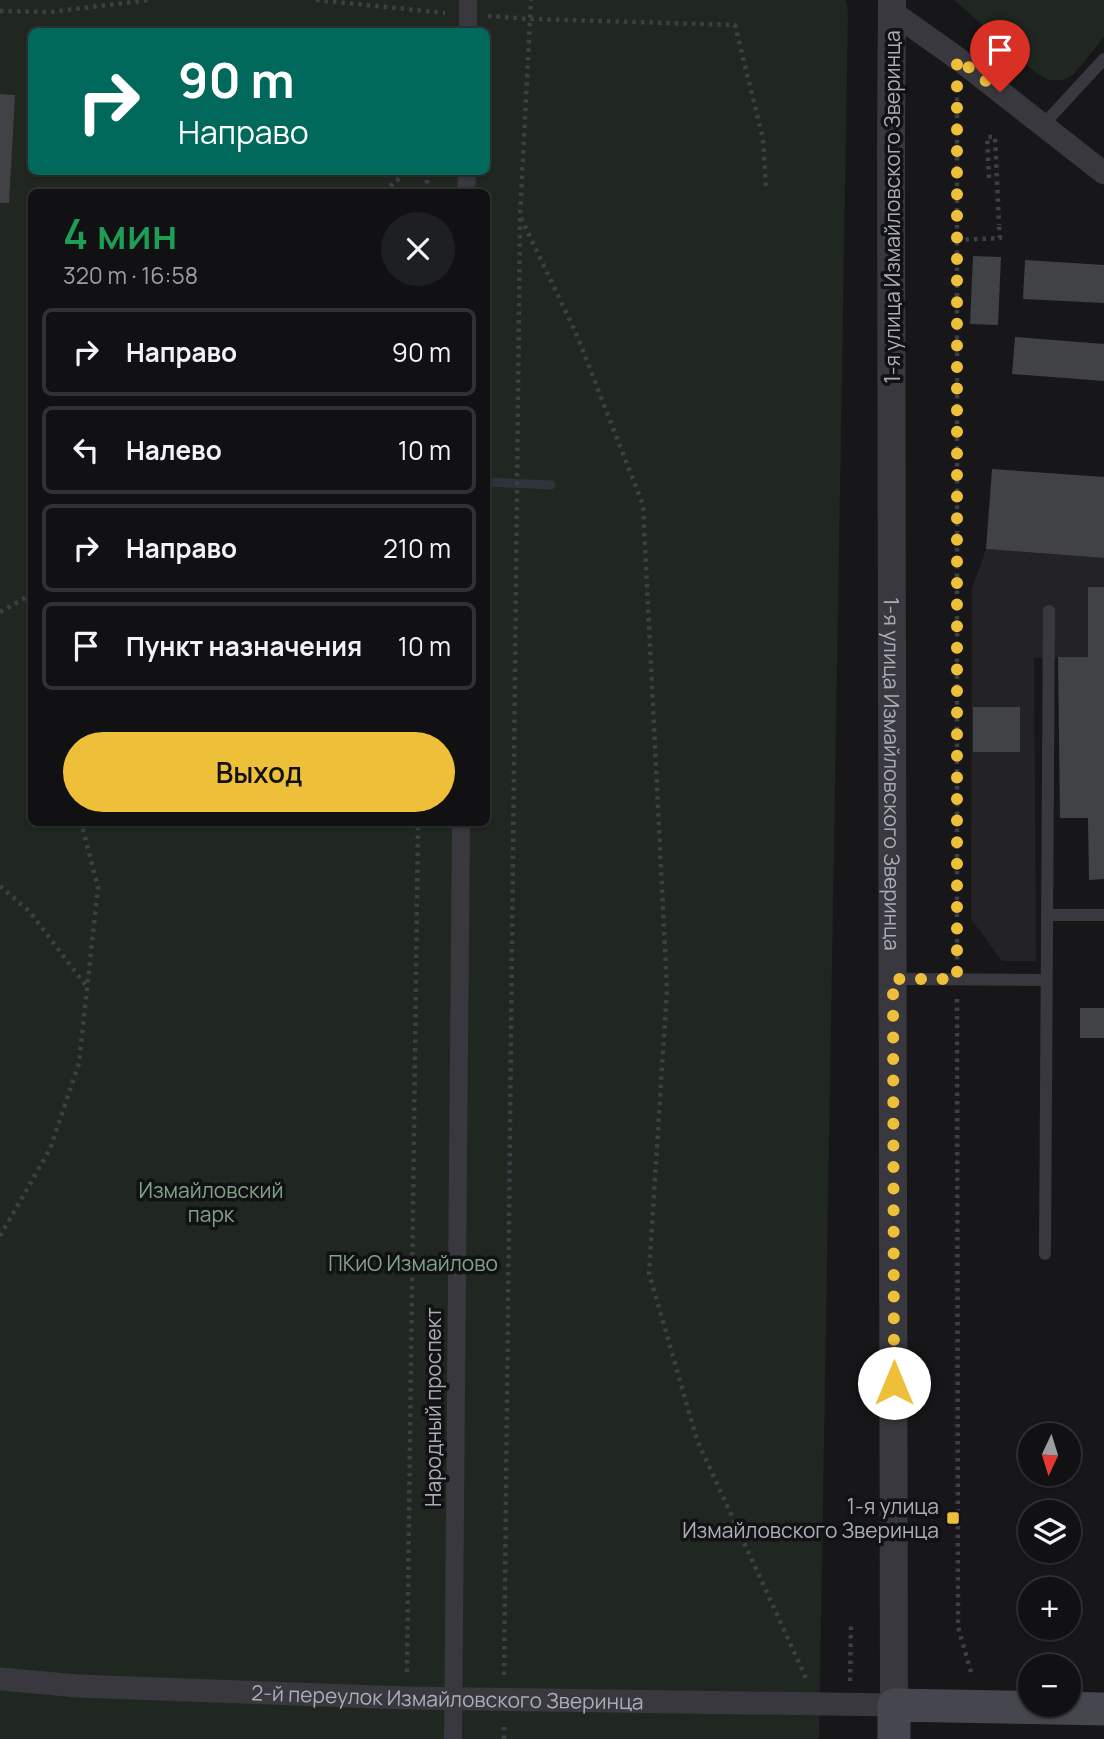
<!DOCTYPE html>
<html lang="ru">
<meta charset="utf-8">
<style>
:root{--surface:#111113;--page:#1e1f21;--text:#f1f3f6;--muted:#9c9da0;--line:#303133;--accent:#eec03a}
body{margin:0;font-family:Manrope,sans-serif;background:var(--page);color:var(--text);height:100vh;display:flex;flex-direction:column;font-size:26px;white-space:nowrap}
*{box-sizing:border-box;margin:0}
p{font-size:23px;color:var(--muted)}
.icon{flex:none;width:38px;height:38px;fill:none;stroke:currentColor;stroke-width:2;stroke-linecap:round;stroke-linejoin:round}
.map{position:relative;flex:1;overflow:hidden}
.side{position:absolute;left:28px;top:189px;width:462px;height:637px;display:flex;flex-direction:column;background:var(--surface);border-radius:10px;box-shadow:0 2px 5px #0004,0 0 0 2px var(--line)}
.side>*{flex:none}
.top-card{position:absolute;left:28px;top:28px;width:462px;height:147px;border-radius:10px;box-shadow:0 2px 5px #0004,0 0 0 2px var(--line);background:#00695c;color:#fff;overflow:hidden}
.needle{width:46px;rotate:184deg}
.tools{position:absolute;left:1018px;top:1423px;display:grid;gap:14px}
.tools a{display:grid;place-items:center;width:63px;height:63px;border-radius:50%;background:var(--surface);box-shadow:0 2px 5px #0004,0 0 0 2px var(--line);font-size:35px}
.pin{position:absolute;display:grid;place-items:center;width:60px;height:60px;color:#fff;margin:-72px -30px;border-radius:50% 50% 50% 0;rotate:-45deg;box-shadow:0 0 7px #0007}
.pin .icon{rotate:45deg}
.me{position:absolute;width:77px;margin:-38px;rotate:0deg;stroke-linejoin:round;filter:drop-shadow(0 0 5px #0008)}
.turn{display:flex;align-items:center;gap:24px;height:147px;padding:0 35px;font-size:32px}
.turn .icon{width:91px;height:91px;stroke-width:2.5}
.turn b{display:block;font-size:49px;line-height:60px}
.round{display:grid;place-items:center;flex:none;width:74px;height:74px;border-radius:37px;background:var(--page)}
.overview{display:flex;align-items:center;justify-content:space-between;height:119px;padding:0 35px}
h1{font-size:42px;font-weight:600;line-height:52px;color:#1e9e55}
.button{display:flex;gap:14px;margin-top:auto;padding:14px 35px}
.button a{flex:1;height:80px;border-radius:42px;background:var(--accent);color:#111;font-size:28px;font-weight:600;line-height:80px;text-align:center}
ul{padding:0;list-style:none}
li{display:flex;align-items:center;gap:21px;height:88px;margin:0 14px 10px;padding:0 21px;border:4px solid var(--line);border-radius:10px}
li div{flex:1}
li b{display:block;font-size:26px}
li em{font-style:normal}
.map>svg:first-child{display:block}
</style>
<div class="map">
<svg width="1104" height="1739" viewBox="0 0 1104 1739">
<rect width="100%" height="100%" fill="#171719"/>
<polygon fill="#232326" points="986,549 1104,558 1104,587 1088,588 1088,657 1034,658 1036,961 1002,961 971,919 972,589"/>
<g fill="#1f2720" fill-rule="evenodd">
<path d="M0,0H846L848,12L819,1739H0ZM32,32H486V172H32ZM32,192H486V822H32Z"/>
<polygon points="954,0 1104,0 1104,37 1074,74 1063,80 1048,80 1035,72"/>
</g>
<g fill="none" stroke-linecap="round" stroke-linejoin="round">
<polyline stroke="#2d343c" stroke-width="9" points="486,482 551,485"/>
</g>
<g fill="#414246">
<polygon points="0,94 15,95 9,203 0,203"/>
<polygon points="973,256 1001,257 998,325 970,324"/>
<polygon points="1025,260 1104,265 1104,303 1023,299"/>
<polygon points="1015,337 1104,344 1104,381 1012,374"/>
<polygon points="992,469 1104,477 1104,558 986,549"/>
<polygon points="1088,587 1104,587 1104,879 1089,880 1088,818 1060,818 1058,657 1088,657"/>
<rect x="973" y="707" width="47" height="45"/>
<rect x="1080" y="1008" width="24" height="30"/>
</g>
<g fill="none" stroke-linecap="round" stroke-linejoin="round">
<g stroke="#3e3f45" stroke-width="4.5" stroke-dasharray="3.5 5" stroke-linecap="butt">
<polyline points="316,0 445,13"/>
<polyline points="0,11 50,12 150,0"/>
<polyline points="488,16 530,19 735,25 763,139 766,190"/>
<polyline points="957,89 957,962"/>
<polyline points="384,192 406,172"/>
<polyline points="427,192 427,172"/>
<polyline points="521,218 576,333 643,505 667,989 649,1273 697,1440 806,1678"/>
<polyline points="957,240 1000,238 999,225"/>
<polyline points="0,612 32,594"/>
<polyline points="0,886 30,912 87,987"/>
<polyline points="957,999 958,1627 971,1672"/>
<polyline points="0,1236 50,1149 79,1063 98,887 81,822"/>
<polyline points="407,1672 418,822"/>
<polyline points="504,1675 520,217 531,0"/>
<polyline points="850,1681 851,1626"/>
<polyline points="504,1739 504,1722"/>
</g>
<g stroke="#38383e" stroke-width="12">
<polyline points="1043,125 1104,59"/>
<polyline points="1047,915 1104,915"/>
<polyline points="893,979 1046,980"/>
<polyline points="1045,1254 1049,611"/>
</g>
<g stroke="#38383e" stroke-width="18">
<polyline points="468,32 468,0"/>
<polyline points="466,192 467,172"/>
<polyline points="453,1739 461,822"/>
</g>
<g stroke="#38383e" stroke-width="23">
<polyline points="892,12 957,58 1104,173"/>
<path id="s1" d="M0,1679L78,1686L407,1698L894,1705"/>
</g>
<path stroke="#38383e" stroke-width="28" id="s2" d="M892,0L891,151L894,1705"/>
<polyline stroke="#46474e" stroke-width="33" points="894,1739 894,1705 1104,1709"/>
<polyline stroke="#3e3f45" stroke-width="4.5" stroke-dasharray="3.5 5" stroke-linecap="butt" points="989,178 987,137 995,137 999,225"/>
</g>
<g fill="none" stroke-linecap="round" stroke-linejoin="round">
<polyline stroke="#eec03a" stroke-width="12" stroke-dasharray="0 21.6" points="894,1383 893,979 957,979 957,58 1000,92"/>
</g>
<rect fill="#eec03a" stroke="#121214" stroke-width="2.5" x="946" y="1511" width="14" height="14" rx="3.5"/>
<g text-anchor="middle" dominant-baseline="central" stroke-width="7" stroke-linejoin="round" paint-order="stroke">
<g font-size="21" fill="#a9adb8" stroke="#121214">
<text transform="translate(892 207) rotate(-90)">1-я улица Измайловского Зверинца</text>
<text stroke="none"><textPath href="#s2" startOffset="774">1-я улица Измайловского Зверинца</textPath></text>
<text transform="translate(433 1407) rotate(-90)">Народный проспект</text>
<text stroke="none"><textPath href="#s1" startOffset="448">2-й переулок Измайловского Зверинца</textPath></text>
</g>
<g font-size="21" fill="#81a385" stroke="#121214">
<text x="211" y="1190">Измайловский<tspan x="211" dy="24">парк</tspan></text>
<text x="413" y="1263">ПКиО Измайлово</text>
</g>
<g font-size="21" fill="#a9adb8" stroke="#121214" text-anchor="end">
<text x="939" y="1506">1-я улица<tspan x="939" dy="24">Измайловского Зверинца</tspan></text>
</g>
</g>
</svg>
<div class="tools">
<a><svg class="needle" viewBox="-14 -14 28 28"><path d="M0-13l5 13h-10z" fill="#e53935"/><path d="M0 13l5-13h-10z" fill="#9c9da0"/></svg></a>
<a><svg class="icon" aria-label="layers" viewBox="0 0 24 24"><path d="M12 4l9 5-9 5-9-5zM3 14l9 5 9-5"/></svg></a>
<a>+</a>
<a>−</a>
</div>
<div class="pin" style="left:1000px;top:92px;background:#d93025"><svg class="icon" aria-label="arrive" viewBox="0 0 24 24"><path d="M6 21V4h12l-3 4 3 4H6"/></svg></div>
<svg class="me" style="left:894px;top:1383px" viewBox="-20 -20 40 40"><circle r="19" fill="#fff"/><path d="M0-13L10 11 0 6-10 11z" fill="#eec03a"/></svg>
<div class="top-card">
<div class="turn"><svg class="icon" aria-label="right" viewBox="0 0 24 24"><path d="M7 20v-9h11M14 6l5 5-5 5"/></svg><div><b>90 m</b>Направо</div></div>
</div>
<section class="side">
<div class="overview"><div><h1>4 мин</h1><p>320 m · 16:58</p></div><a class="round"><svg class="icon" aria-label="close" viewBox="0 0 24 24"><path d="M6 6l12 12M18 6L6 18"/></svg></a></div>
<ul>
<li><svg class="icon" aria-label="right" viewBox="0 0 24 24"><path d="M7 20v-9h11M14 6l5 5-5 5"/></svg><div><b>Направо</b></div><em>90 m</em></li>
<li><svg class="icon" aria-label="left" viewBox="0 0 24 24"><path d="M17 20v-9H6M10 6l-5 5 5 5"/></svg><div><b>Налево</b></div><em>10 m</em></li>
<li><svg class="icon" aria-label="right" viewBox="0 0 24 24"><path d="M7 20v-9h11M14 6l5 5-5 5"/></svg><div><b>Направо</b></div><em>210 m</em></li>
<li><svg class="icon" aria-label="arrive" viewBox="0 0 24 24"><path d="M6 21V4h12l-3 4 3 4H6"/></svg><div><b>Пункт назначения</b></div><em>10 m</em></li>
</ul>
<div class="button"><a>Выход</a></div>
</section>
</div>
